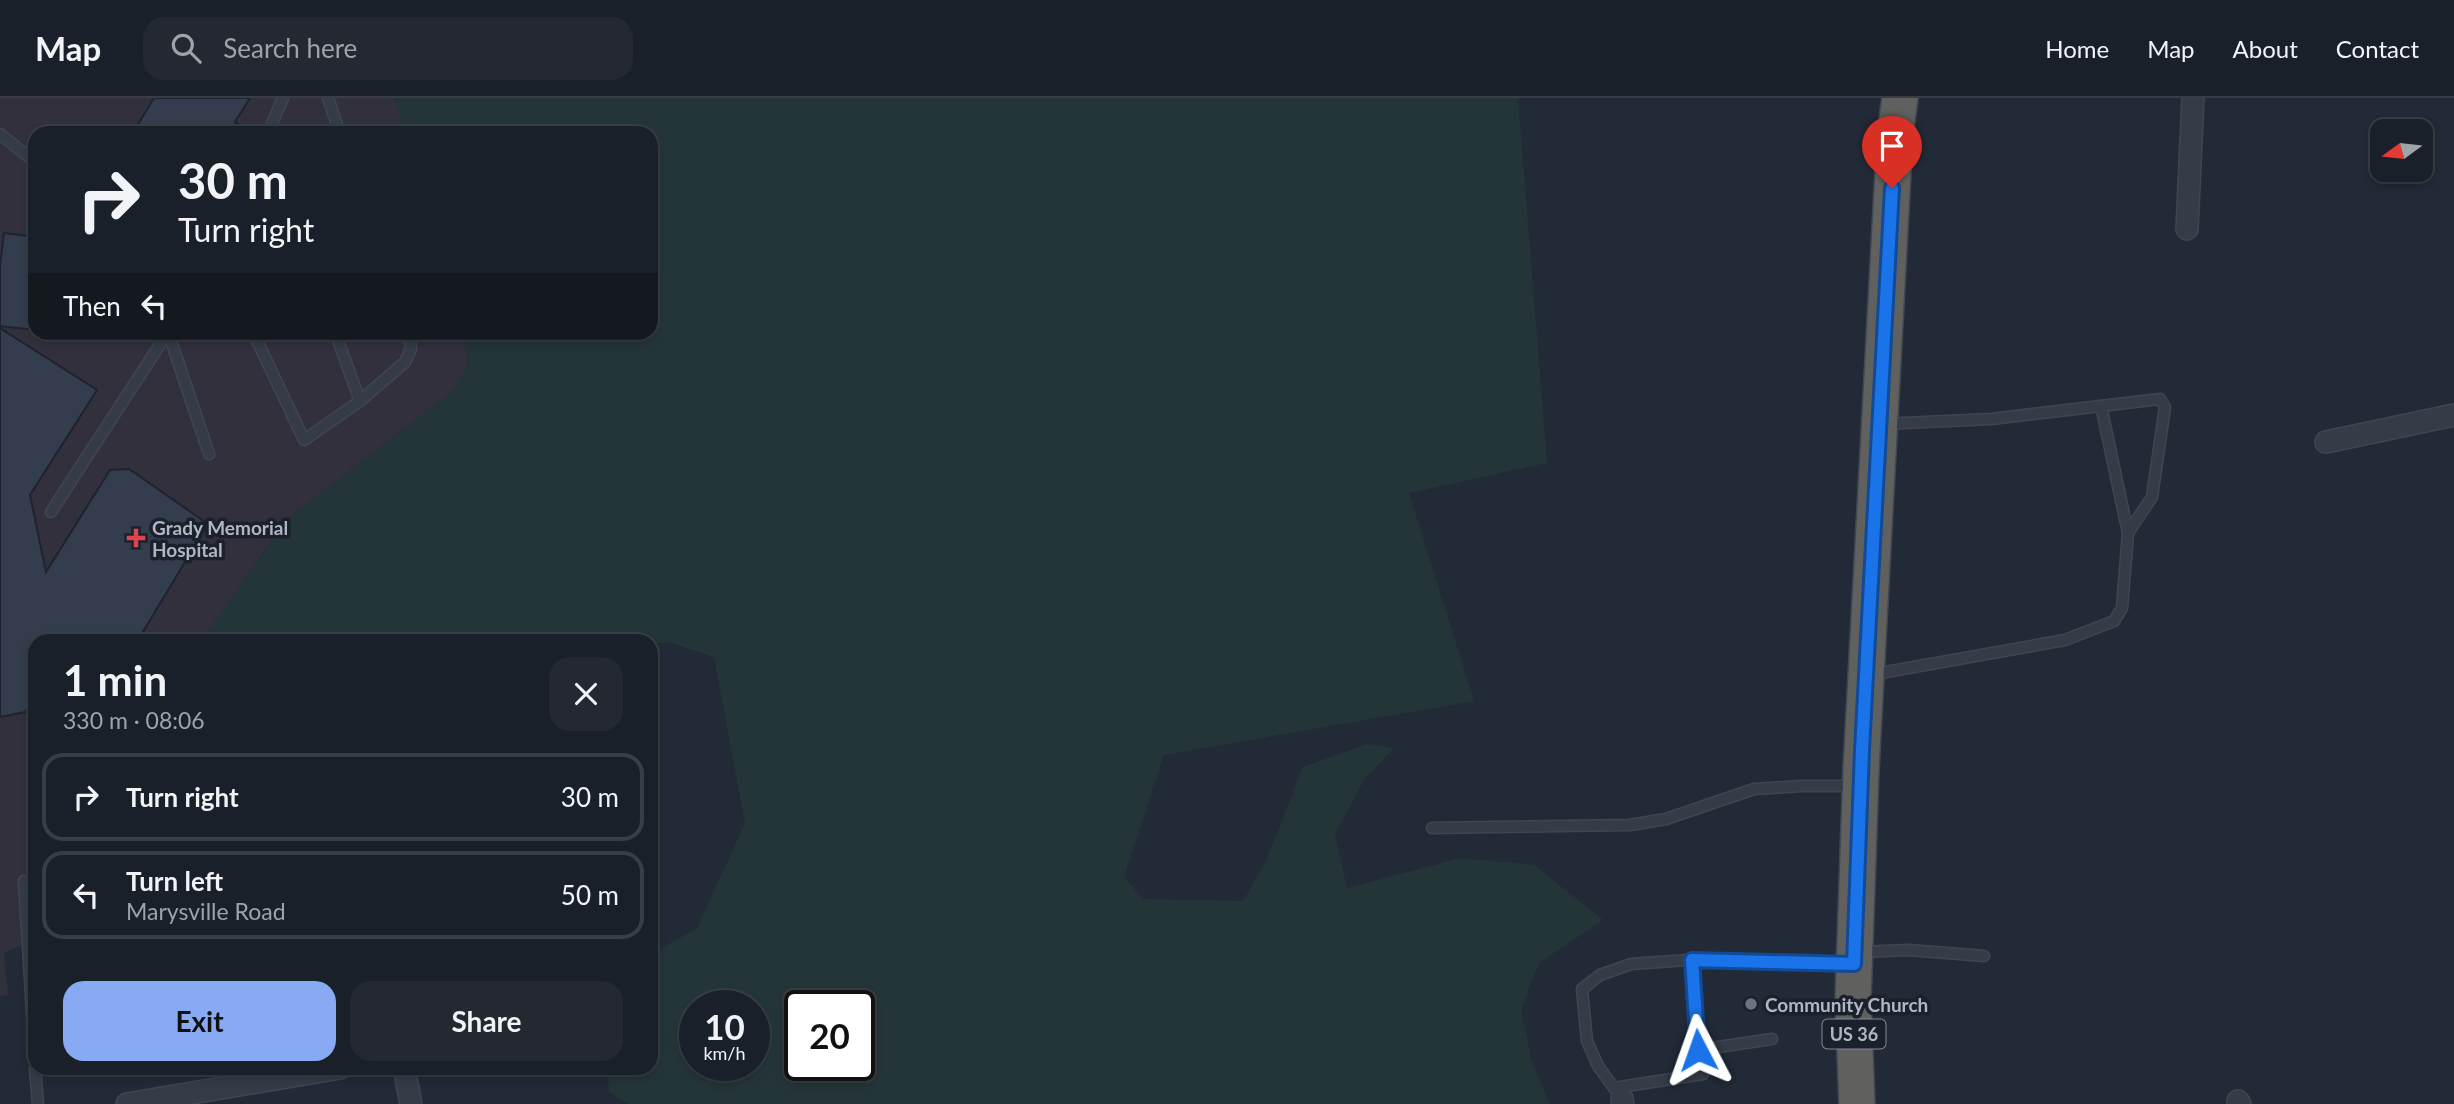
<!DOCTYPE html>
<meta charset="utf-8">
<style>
:root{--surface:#1a2029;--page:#232831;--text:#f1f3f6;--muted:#9fa3a8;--line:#383e46;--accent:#88aaf2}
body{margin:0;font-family:Lato,sans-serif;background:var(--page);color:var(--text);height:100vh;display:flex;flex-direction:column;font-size:26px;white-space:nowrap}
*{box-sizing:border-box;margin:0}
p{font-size:23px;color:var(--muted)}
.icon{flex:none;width:38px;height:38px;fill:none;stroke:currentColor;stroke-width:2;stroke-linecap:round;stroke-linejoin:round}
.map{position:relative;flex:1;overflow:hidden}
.panel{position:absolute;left:28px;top:536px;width:630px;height:441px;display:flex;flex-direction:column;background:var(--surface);border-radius:21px;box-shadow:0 4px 10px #0003,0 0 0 2px var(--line)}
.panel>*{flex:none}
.guide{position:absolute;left:28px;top:28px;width:630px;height:214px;border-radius:21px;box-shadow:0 4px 10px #0003,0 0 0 2px var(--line);background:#1a2029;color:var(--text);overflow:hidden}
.needle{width:46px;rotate:255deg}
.controls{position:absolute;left:2370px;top:21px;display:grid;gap:14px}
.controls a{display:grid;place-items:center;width:63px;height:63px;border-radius:14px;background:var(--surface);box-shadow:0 4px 10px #0003,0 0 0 2px var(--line);font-size:35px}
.speed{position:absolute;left:679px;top:892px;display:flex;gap:14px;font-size:35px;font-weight:700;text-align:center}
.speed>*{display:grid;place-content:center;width:91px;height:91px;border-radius:50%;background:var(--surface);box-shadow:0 4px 10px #0003,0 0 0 2px var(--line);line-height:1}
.speed small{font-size:18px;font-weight:400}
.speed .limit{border:4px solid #111;border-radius:10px;background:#fff;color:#111}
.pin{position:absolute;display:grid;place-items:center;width:60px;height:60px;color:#fff;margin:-72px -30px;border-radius:50% 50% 50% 0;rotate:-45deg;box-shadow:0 0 7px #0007}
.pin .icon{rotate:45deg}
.me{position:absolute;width:77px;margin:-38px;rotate:356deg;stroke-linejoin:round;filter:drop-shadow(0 0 5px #0008)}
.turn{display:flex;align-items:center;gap:24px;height:147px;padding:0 35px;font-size:32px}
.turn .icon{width:91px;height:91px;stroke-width:2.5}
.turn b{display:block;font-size:49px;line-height:60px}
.then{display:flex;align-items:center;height:66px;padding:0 35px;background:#0003;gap:14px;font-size:26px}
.round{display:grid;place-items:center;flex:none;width:74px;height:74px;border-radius:21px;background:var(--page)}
.overview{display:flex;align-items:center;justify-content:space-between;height:119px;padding:0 35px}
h1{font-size:42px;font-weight:700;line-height:52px}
.button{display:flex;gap:14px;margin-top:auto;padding:14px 35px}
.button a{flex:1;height:80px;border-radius:21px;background:var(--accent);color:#111;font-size:28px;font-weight:700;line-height:80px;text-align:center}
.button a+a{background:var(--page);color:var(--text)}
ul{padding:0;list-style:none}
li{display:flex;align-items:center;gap:21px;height:88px;margin:0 14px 10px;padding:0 21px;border:4px solid var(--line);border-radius:21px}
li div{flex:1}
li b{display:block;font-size:26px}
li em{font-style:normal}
header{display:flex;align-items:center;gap:42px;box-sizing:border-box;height:98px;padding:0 35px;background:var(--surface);border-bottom:2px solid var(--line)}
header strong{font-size:33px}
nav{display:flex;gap:38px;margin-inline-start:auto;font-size:24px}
.search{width:490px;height:63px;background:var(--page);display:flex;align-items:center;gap:18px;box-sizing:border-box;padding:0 24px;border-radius:21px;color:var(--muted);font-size:26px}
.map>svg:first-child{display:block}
</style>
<header>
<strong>Map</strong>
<div class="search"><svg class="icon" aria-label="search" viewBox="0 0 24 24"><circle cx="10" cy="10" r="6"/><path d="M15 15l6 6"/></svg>Search here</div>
<nav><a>Home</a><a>Map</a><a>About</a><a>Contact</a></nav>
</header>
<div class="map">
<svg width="2454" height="1006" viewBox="0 0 2454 1006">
<rect width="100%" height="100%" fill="#222a37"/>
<polygon fill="#32303c" points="0,0 394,0 406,35 35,35 35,234 465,234 467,242 467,269 455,291 286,422 202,542 35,542 35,843 11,851 4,856 8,897 0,898"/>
<path fill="#243538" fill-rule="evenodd" d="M394,0H1518L1547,365L1409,395L1474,603L1164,657L1124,779L1143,801L1243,803L1265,766L1303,669L1367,646L1394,650L1364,682L1335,736L1347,790L1461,760L1534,767L1603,822L1539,865L1521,911L1532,964L1550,1006H628L609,994L607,970H651V857L697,830L745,725L714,559L669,544L651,546V542H202L286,422L455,291L467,269L465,235L651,234V35H406ZM695,908H754V968H695ZM800,908H859V968H800Z"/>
<g fill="#343d4e" stroke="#1d232f" stroke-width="2">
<polygon points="154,0 250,0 235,24 251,35 148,35 137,28"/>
<polygon points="4,135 35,139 35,232 0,228 0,168"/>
<polygon points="0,230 97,292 30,397 46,474 110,372 129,371 208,426 138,542 35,542 35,598 25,614 0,619"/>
</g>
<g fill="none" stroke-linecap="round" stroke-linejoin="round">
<g stroke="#3f4551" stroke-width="13">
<g id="service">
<polyline points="328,0 340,35"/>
<polyline points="268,35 283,0"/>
<polyline points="0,36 35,64"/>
<polyline points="168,234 209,356"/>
<polyline points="253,234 304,342 360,303 335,234"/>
<polyline points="360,303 405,264 411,251 409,234"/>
<polyline points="2101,308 2128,435"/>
<polyline points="51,414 168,234"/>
<polyline points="1869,577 2065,542 2114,523 2122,510 2128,435 2152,399 2165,309 2160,301 1991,321 1882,326"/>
<polyline points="1432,730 1630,727 1666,721 1754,691 1802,688 1854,688"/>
<polyline points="24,783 35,964"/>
<polyline points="1860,854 1909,852 1984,858"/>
<polyline points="1692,862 1698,952"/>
<polyline points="35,970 38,1006"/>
<polyline points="1614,990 1703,976 1698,952 1772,941"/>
<polyline points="1622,1001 1598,968 1587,943 1582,891 1600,877 1631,866 1688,862 1851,866"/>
</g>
</g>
<g stroke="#3f4551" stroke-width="24">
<g id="minor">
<polyline points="2187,131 2193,0"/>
<polyline points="2326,344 2454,317"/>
<polyline points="404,970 411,1006"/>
<polyline points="1622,1001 1623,1006"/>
<polyline points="2238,1003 2240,1006"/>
<polyline points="127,1006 340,970"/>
</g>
</g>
<g stroke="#404753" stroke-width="38">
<polyline id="trunk" points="1857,1006 1853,902 1861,672 1895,37 1900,0"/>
</g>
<use href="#service" stroke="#353c48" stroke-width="10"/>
<use href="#minor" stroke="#353c48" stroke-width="21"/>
<use href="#trunk" stroke="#60605e" stroke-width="35"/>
</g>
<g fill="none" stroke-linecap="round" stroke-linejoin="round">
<g stroke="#114b97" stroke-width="18">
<polyline id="route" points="1698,952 1692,862 1854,866 1862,652 1892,90"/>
</g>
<use href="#route" stroke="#1a73e8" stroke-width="12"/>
</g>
<path fill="#e0444e" stroke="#1b212c" stroke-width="2.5" d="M132.5 429.5h7v7h7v7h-7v7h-7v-7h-7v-7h7z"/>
<circle fill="#6b7280" stroke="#1b212c" stroke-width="2.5" cx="1751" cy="906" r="7"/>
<g text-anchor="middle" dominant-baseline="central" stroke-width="7" stroke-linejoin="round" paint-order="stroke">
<rect fill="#1b212c" stroke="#838a96" stroke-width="2" x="1822.5" y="921.5" width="63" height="29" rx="5"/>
<g font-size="18" font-weight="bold" fill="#b0b7c4">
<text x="1854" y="936">US 36</text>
</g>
<g font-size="19" font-weight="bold" fill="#b0b7c4" stroke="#1b212c" text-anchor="start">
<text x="152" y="429">Grady Memorial<tspan x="152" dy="22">Hospital</tspan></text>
<text x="1765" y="906">Community Church</text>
</g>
</g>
</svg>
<div class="controls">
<a><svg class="needle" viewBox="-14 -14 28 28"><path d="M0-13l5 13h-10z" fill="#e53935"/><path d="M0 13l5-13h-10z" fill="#9fa3a8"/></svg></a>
</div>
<div class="speed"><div>10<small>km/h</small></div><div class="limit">20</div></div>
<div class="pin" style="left:1892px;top:90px;background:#d93025"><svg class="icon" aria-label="arrive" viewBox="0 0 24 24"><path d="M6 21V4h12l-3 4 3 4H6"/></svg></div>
<svg class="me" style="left:1698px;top:952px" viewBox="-20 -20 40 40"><path d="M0-17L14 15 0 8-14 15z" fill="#1a73e8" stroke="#fff" stroke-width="4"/></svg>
<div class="guide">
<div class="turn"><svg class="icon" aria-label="right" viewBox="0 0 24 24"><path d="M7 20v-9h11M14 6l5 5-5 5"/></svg><div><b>30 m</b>Turn right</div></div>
<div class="then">Then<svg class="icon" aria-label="left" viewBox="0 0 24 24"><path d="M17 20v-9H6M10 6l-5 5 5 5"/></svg></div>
</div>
<section class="panel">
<div class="overview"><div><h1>1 min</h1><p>330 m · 08:06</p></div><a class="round"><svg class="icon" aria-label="close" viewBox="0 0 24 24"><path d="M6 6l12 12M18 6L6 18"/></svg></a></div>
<ul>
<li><svg class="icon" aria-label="right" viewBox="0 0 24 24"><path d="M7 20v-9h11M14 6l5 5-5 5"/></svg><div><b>Turn right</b></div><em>30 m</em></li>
<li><svg class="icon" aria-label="left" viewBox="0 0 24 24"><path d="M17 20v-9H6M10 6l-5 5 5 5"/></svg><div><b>Turn left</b><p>Marysville Road</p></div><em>50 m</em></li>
</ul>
<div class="button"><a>Exit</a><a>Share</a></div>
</section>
</div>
